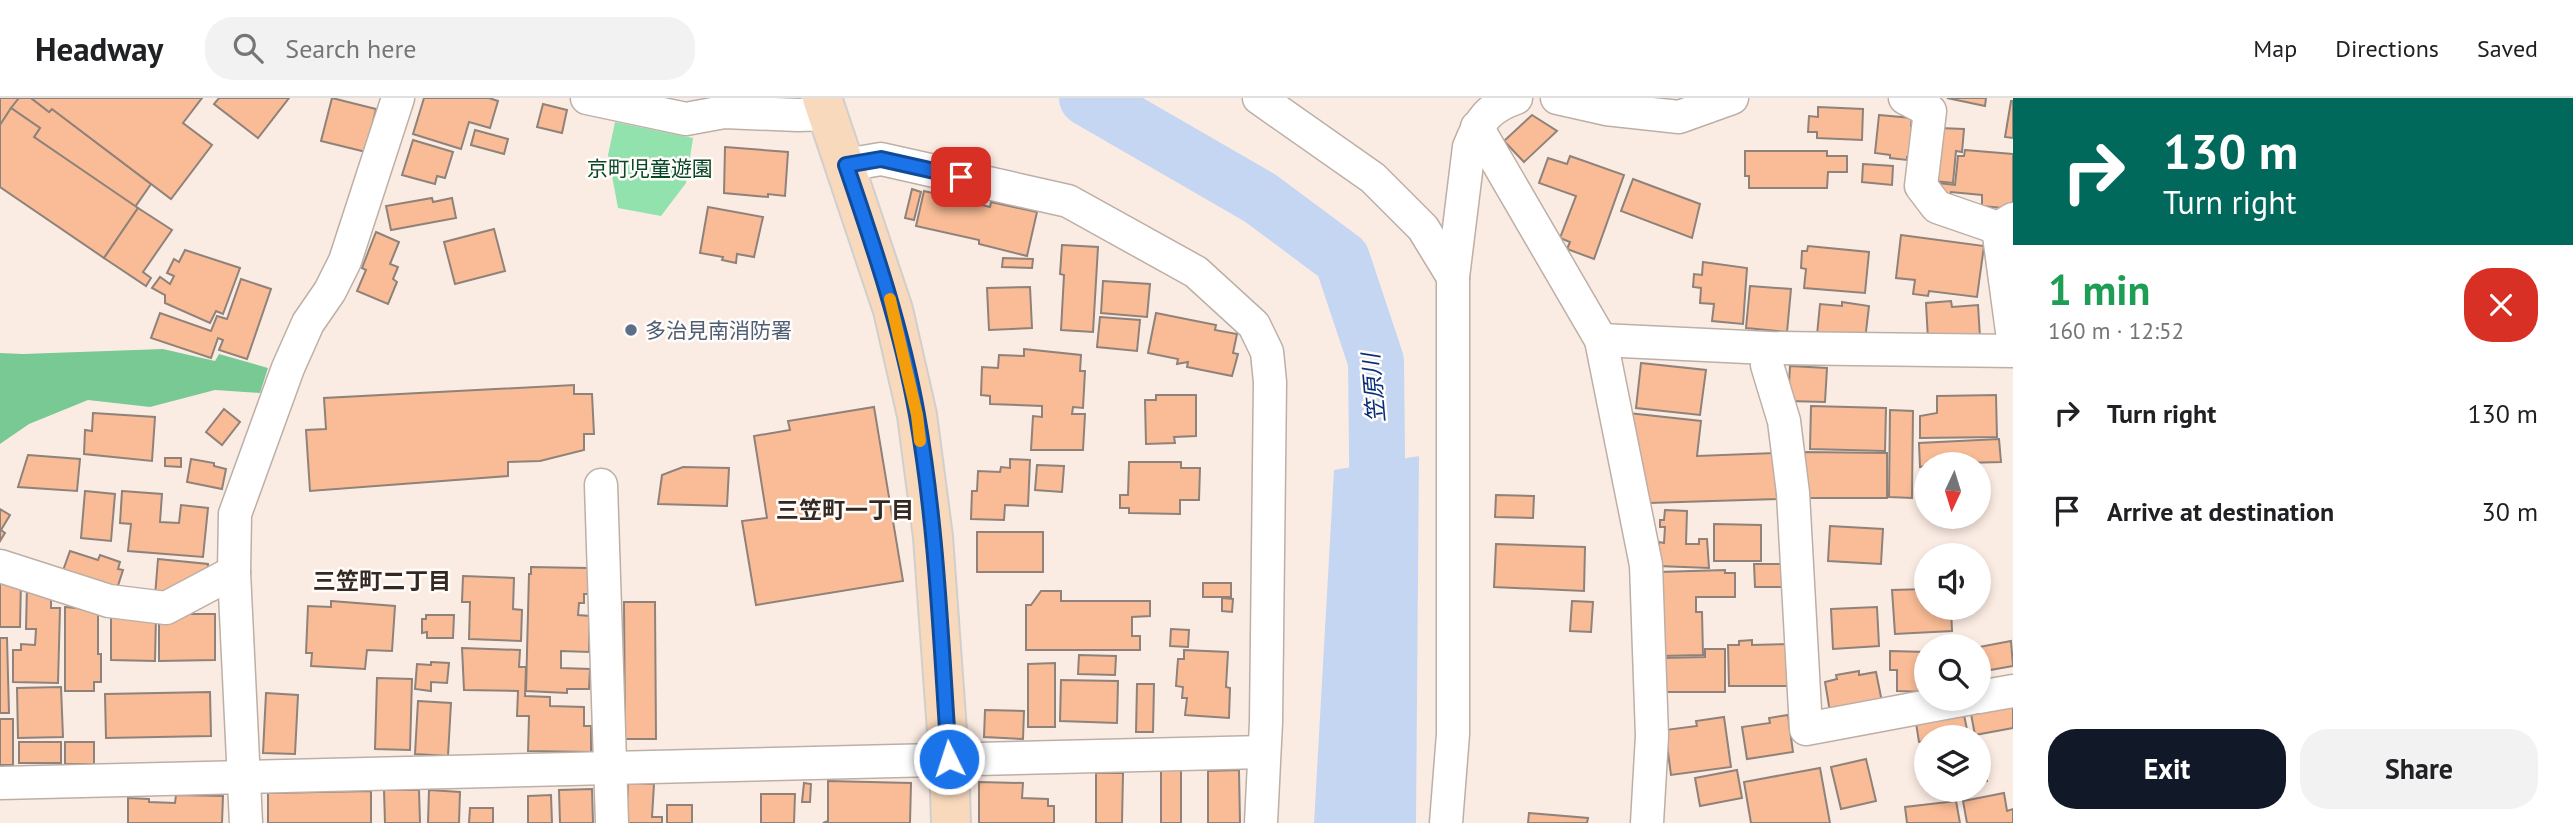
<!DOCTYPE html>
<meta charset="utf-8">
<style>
:root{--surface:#fff;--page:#f2f2f2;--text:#202124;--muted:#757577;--line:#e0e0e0;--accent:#111827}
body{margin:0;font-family:"PT Sans","Noto Sans JP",sans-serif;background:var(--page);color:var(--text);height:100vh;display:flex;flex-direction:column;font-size:26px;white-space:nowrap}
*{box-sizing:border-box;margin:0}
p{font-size:23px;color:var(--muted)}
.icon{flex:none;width:38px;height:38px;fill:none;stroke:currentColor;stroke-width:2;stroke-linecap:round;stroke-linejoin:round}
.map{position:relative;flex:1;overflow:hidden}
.side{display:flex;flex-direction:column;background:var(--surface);width:560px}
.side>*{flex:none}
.top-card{background:#00695c;color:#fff;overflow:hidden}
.needle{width:46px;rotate:184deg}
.tools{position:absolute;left:1914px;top:354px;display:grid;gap:14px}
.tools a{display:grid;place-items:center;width:77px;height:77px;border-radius:50%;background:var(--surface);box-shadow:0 4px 10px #0003;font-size:35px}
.pin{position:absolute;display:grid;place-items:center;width:60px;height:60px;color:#fff;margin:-30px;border-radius:14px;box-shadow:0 4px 10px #0006}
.me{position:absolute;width:77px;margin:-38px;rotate:356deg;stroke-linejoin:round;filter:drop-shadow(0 0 5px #0008)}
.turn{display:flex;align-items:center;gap:24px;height:147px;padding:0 35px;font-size:32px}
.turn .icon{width:91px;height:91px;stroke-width:2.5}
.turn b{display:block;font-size:49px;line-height:60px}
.round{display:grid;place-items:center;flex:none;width:74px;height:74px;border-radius:28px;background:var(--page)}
.summary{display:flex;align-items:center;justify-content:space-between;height:119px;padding:0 35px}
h1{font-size:42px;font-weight:600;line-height:52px;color:#1e9e55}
.primary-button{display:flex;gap:14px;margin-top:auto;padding:14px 35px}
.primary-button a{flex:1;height:80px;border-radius:28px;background:var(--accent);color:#fff;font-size:28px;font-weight:600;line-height:80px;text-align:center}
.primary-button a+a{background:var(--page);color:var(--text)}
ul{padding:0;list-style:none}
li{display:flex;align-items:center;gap:21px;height:98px;padding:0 35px}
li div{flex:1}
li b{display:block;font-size:26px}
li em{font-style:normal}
header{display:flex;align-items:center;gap:42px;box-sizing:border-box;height:98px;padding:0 35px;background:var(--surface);border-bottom:2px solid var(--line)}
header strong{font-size:33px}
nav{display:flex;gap:38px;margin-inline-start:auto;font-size:24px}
.search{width:490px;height:63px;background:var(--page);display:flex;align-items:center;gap:18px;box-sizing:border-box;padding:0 24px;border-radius:28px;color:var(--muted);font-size:26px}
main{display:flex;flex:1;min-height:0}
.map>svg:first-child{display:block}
</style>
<header>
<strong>Headway</strong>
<div class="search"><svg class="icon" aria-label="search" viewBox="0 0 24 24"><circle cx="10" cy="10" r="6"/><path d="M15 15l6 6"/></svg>Search here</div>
<nav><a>Map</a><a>Directions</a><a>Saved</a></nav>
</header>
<main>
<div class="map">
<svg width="2013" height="725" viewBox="0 0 2013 725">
<rect width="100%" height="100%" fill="#fbece3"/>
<polygon fill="#91e2ad" points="615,24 693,40 686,85 661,118 618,110 608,57"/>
<polygon fill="#79c995" points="163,251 215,263 219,256 268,270 260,295 215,292 150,309 88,302 29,326 0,346 0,255 23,256"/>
<polygon fill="#c5d6f2" points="1419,358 1416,725 1314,725 1334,372"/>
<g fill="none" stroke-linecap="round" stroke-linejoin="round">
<polyline stroke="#c5d6f2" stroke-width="56" points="1087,0 1260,100 1342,161 1376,263 1378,443"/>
</g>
<g fill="#f9bc96" stroke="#8f827a" stroke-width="2">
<polygon points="0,0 19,0 0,27"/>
<polygon points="19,0 31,0 49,14 52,11 151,86 135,109 34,39 40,30 11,10"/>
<polygon points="31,0 202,0 183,25 212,47 171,101 52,11 49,14"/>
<polygon points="219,0 289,0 258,40 214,6"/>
<polygon points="332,0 376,11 366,54 321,43"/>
<polygon points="424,0 489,0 498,3 490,30 469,24 461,51 413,36"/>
<polygon points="1947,0 1986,0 1985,8"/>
<polygon points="2011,3 2013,3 2013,40 2005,39"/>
<polygon points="543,6 567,12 562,35 537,29"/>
<polygon points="1818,9 1863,11 1862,42 1817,40 1817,34 1808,34 1809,18 1818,19"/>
<polygon points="11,10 40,30 34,39 138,110 104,160 0,89 0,27"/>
<polygon points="1532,17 1557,33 1524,64 1504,43"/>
<polygon points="1879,17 1912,20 1911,28 1919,29 1915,60 1907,59 1907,62 1890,60 1890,57 1875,55"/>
<polygon points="1939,30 1964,31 1962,54 1956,53 1953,85 1934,83"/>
<polygon points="475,32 508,41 504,56 471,47"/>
<polygon points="413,42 453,54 445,80 437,78 435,86 402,77"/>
<polygon points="725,49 788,54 785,98 768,96 768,99 724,95"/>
<polygon points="1965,52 2013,56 2013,111 1982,108 1982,97 1951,94 1950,97 1937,96 1938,85 1955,87 1958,58 1964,58"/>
<polygon points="1745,53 1827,53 1827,58 1847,58 1847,74 1828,74 1827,90 1749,90 1749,78 1745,78"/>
<polygon points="1570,58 1624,77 1594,161 1567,151 1570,144 1560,140 1576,98 1539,85 1548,60 1567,66"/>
<polygon points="1863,66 1893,68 1892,87 1862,84"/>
<polygon points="1633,81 1700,106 1692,140 1621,113"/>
<polygon points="912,91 921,94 914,122 905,120"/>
<polygon points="924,93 990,109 991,104 1037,114 1027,158 979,146 979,142 916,128"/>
<polygon points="432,100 433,104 452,100 456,120 391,132 386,108"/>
<polygon points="708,109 763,119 754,159 737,156 736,165 722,162 723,159 700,155"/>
<polygon points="138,110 172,132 143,174 151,180 146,188 104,160"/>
<polygon points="494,131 505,173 455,186 444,144"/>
<polygon points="376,134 399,144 390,166 398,169 393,181 397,184 388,206 357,193 366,172 362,170"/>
<polygon points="1901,137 1984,148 1977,199 1929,193 1928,198 1913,196 1915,182 1896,180"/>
<polygon points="1062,147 1098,149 1093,234 1061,232 1064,177 1060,176"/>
<polygon points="1808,148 1869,154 1865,195 1804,190 1806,171 1801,170 1802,153 1807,153"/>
<polygon points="185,152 240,170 223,216 216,213 210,225 165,205 165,197 152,190 160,179 170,186 174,178 167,175 174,161 179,164"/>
<polygon points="1003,160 1033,161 1032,170 1002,169"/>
<polygon points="1703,164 1747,170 1743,226 1712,223 1714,206 1700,205 1701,190 1693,189 1694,176 1702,177"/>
<polygon points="241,181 271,191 247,261 219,252 223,242 218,240 211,260 151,240 160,215 211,233 217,218 227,221"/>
<polygon points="1103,183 1150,186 1147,219 1101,215"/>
<polygon points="1750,188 1791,191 1787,234 1746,230"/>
<polygon points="1030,189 1032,230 989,232 987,190"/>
<polygon points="1951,203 1952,209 1978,207 1980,239 1928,242 1926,205"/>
<polygon points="1842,204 1869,208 1865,242 1817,237 1820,206 1842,208"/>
<polygon points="1156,215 1216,227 1215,232 1237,236 1233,255 1238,256 1232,278 1187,269 1188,264 1177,266 1178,261 1148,255"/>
<polygon points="1100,219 1140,222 1137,253 1097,249"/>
<polygon points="1024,251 1081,257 1080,273 1085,273 1083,310 1073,309 1072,316 1085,316 1083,352 1031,352 1033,318 1042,319 1042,308 990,306 990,298 981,297 982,269 998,270 999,257 1024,258"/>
<polygon points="1641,265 1706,272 1700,317 1636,310"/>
<polygon points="1790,268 1827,270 1825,304 1788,303"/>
<polygon points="574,287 574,296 592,296 594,336 584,336 584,352 540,363 508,364 508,378 310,393 306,332 326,331 324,300"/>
<polygon points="1156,297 1196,297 1196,338 1174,339 1175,345 1146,346 1145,302 1156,302"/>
<polygon points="1996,297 1997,339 1920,340 1920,318 1937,315 1937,298"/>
<polygon points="1811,308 1886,310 1885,353 1810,351"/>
<polygon points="874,309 903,483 756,507 742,423 767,420 754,338 790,332 788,323"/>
<polygon points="224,311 240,324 222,347 206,334"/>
<polygon points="1890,312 1913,313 1912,400 1889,399"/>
<polygon points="93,315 155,319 152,363 84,356 85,332 92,333"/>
<polygon points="1628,315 1701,323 1697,358 1775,355 1777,401 1649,405"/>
<polygon points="1999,341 2001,364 1927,366 1927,368 1920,369 1919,345"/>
<polygon points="1805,354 1887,355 1887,400 1804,400"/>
<polygon points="28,357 80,361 77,393 18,389"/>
<polygon points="165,360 181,360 181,369 165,368"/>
<polygon points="191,361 214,365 214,368 226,371 222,391 187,384"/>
<polygon points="1010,361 1030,362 1028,408 1005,407 1004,422 971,421 972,393 977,393 978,373 1000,374 1001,369 1010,370"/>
<polygon points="1129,364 1181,364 1181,370 1200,370 1199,402 1180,402 1180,416 1129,415 1129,410 1120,410 1120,397 1128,397"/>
<polygon points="1037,367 1064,368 1062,394 1035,392"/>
<polygon points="683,369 729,370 727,408 658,406 662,377"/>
<polygon points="85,393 115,396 111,443 81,440"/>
<polygon points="122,393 162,396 160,424 179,425 181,407 208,410 203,459 128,453 131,426 120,425"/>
<polygon points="1496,397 1534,398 1533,420 1495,419"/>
<polygon points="0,411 10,417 1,432 5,435 0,443"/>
<polygon points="1665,412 1687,413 1686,446 1699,446 1699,441 1707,441 1709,470 1658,468 1659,444 1664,445 1665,429 1660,429 1660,422 1664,422"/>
<polygon points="1714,426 1761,427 1761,463 1714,463"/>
<polygon points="1830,428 1883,431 1881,466 1828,463"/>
<rect x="977" y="434" width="66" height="40"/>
<polygon points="1496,446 1585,449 1584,493 1494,489"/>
<polygon points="70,453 98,462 100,457 120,464 118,471 123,472 114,500 60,481"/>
<polygon points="158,461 208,466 207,479 155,498"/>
<polygon points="1754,466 1787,466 1787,489 1755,489"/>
<polygon points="531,469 588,470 588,496 584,496 584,505 579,505 578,517 590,518 589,554 561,553 561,570 590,571 589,591 567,591 567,595 526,593 529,476 531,476"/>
<polygon points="1725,472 1725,475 1735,475 1735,499 1696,499 1696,514 1702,514 1703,557 1660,558 1659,474"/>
<polygon points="463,478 514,480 513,511 522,512 521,543 469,541 470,504 462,504"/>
<polygon points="0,482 21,482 20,529 0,529"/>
<rect x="1203" y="485" width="28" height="14"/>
<polygon points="27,487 45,491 44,499 51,499 51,510 60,510 58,585 13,584 13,552 21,552 21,546 35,547 36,531 26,531"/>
<polygon points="1927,491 1927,509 1951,509 1952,533 1895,536 1892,492"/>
<polygon points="1041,493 1061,493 1061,503 1150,503 1150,518 1132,519 1132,538 1140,538 1140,552 1026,552 1026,507 1031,507"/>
<polygon points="1222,500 1233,501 1232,514 1222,513"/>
<polygon points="331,503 395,508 392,553 367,552 365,571 311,568 312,555 306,555 308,508 331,509"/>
<polygon points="1572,503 1593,504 1591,534 1570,533"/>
<polygon points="624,504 655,504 656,641 625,641"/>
<polygon points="65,509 98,512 98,556 101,556 101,584 94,584 94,593 65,593"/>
<polygon points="1877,509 1879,548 1833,551 1831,511"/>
<polygon points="111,516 156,516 155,563 111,562"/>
<polygon points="159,516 215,516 215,562 159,563"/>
<polygon points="426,517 454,517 453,540 427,540 427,534 422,535 422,521 426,521"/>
<polygon points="1171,531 1189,532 1188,549 1170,548"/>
<polygon points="0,540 7,540 9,615 0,615"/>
<polygon points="1752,542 1752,547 1790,546 1791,588 1729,588 1728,547 1739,547 1739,543"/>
<polygon points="2011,543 2013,568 1979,574 1979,549"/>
<polygon points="462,550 520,552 519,569 526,569 525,598 550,599 550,608 584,609 584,628 591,628 591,654 528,653 529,618 517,618 518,593 464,592"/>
<polygon points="1705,551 1725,551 1725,594 1661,594 1661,560 1705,559"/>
<polygon points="1184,552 1228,554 1226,589 1230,590 1229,620 1185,617 1187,600 1182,600 1183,589 1176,588 1178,561 1184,561"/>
<polygon points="1890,553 1927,554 1927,594 1897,593 1897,572 1890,572"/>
<polygon points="1079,557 1116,558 1115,577 1078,576"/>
<polygon points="431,564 449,565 447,585 431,584 431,593 415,591 417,566 431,567"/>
<polygon points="1055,565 1055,629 1028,629 1028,566"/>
<polygon points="1859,573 1859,577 1876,574 1882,604 1830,614 1825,584 1837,581 1836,577"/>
<polygon points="377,580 412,581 410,652 375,651"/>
<polygon points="1061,582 1118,583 1117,625 1060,623"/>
<polygon points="1137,586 1154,586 1153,634 1136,634"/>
<polygon points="61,589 63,639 18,640 17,590"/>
<polygon points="210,594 211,638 106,640 105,596"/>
<polygon points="266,595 298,597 295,656 263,655"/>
<polygon points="418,603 451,605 448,658 415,656"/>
<polygon points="2013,608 2013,630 1975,637 1971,616"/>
<polygon points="985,612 1024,613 1023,641 984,639"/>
<polygon points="1788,617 1793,654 1747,661 1742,629 1770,625 1769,620"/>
<polygon points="1964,617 1968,636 1927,639 1927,643 1919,644 1916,625"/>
<polygon points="1724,619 1731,669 1671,677 1665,632 1697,628 1696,623"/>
<rect x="0" y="621" width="13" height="46"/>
<rect x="19" y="644" width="42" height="21"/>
<rect x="65" y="644" width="29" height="22"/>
<polygon points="1981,652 1987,683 1979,685 1979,653"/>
<polygon points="1866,661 1876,703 1841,711 1831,669"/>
<polygon points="1820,670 1830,725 1751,725 1744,684"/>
<rect x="1161" y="672" width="20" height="53"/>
<polygon points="1239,672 1240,725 1208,725 1208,673"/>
<polygon points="1737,672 1742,700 1700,708 1695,680"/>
<polygon points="1096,675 1123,675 1122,725 1096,725"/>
<polygon points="828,683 911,685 910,725 823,725 828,723"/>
<polygon points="979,684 1023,685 1022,700 1048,701 1048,708 1054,708 1054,725 979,725"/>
<polygon points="628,685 654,686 652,719 662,719 662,725 626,725"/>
<polygon points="804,685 811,686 810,704 802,704"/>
<polygon points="592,691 593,725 560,725 559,692"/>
<polygon points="384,692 419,692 420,725 385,725"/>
<polygon points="429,692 460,694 459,725 428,725"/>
<polygon points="371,693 371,725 268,725 268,695"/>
<polygon points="2004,695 2007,713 2013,711 2013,725 1967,725 1963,703"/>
<polygon points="761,696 795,696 794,725 761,725"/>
<polygon points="176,697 223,698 222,725 128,725 128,700 149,701 149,704 175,705"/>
<polygon points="551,697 552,725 528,725 528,698"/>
<polygon points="1956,703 1960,725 1907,725 1905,709"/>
<rect x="667" y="707" width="25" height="18"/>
<polygon points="470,710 493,710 493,725 469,725"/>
<polygon points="1529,715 1588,720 1587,725 1528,725"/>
</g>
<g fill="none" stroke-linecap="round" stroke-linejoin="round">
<g stroke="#bdafa6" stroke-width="35">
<g id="minor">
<polyline points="587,0 686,21 724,14 798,17 829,16"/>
<polyline points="1259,0 1373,80 1423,130 1453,179 1453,636 1446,725"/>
<polyline points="1557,0 1606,11 1679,19 1732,0"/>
<polyline points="1905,0 1930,13 1921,88 1937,109 1998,130"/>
<polyline points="1477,29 1601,242 1646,467 1652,638 1647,725"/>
<polyline points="846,67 881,61 1068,103 1196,174 1254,227 1267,254 1270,284 1266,624 1261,725"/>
<polyline points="2013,121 1998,130 2013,241"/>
<path d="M1453,179L1469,49C1479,23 1489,9 1516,0"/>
<polyline points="1601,242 1768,250 2013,253"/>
<polyline points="1768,250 1767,267 1784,323 1793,395 1806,631 1972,600"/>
<polyline points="601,387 612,725"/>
<polyline points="0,468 109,503 166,510 234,474"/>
<polyline points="1979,599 2013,593"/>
<polyline points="0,685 1264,654"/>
<polyline points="246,725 234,474 235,416 288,270 308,225 330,193 345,163 398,0"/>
</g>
</g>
<g stroke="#d0cfce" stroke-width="42">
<polyline id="major" points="822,0 893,212 917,317 933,439 949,661 951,725"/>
</g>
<use href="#minor" stroke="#fff" stroke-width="32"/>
<use href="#major" stroke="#f9d9bc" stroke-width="38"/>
</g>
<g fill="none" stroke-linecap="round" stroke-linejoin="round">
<g stroke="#114b97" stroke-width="18">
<path id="route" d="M949,661C941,546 937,430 917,317C902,232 874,149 846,67L881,61L961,79"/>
</g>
<use href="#route" stroke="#1a73e8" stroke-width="12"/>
<polyline stroke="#f59e0b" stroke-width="12" points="890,201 917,317 920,343"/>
</g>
<circle fill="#5c6f8a" stroke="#fffcfa" stroke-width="2.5" cx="631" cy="232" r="7"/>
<g text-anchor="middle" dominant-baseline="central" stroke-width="5" stroke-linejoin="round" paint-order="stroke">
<g font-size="21" fill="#084827" stroke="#fffcfa">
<text x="650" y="70">京町児童遊園</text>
</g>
<g font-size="21" fill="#4e5e75" stroke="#fffcfa" text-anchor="start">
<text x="645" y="232">多治見南消防署</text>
</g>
<g font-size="23" font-style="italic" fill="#062e7b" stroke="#fffcfa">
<text transform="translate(1373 290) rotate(-95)">笠原川</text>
</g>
<g font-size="23" font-weight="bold" fill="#342922" stroke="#fffcfa">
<text x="845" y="411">三笠町一丁目</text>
<text x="382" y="482">三笠町二丁目</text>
</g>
</g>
</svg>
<div class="tools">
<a><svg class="needle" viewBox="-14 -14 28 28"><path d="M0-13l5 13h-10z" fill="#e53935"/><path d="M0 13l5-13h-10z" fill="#757577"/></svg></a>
<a><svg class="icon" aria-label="sound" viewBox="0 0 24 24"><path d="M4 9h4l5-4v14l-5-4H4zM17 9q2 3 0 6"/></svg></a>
<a><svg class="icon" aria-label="search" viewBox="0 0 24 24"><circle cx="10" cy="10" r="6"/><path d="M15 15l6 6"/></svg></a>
<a><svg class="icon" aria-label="layers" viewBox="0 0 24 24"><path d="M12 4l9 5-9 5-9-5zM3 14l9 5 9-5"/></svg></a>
</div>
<div class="pin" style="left:961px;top:79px;background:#d93025"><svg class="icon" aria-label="arrive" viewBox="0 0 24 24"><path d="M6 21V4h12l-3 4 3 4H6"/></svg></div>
<svg class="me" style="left:949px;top:661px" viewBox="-20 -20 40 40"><circle r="17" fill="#1a73e8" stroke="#fff" stroke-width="3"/><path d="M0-11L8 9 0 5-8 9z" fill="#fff"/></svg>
</div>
<section class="side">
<div class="top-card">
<div class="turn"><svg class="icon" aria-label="right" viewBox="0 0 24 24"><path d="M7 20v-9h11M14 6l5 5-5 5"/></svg><div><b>130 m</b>Turn right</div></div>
</div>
<div class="summary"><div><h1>1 min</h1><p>160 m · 12:52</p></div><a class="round" style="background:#d93025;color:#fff"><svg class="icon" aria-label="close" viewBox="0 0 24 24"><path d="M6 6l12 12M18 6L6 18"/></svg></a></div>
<ul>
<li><svg class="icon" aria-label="right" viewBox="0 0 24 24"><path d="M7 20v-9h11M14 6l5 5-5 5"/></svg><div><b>Turn right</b></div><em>130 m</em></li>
<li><svg class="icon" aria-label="arrive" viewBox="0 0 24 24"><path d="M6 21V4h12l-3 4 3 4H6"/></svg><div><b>Arrive at destination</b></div><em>30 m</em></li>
</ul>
<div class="primary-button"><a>Exit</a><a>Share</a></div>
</section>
</main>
